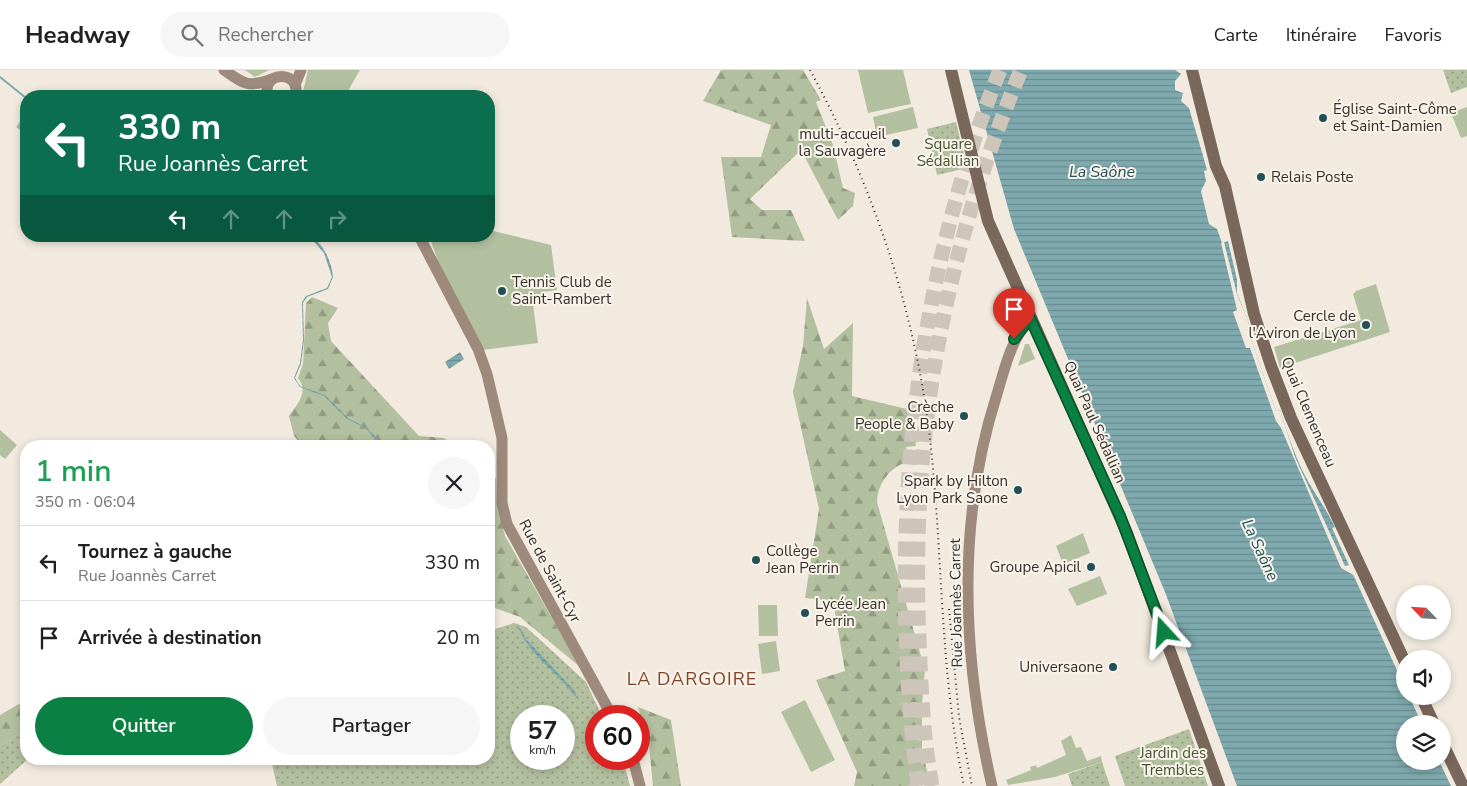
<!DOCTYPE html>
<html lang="fr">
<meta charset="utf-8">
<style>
:root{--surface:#fff;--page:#f6f6f6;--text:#202124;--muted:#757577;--line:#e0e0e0;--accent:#0b8043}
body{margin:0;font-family:"Nunito Sans",sans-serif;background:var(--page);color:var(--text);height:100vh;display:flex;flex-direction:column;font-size:19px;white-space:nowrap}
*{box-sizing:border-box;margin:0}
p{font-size:16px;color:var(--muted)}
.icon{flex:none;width:28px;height:28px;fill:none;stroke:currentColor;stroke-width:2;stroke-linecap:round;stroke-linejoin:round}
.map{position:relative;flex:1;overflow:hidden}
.side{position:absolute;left:20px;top:370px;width:475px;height:325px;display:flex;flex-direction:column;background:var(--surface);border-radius:20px;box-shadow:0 2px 8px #0003}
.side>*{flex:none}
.hud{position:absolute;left:20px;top:20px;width:475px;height:152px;border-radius:20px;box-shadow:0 2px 8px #0003;background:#0b6e4f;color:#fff;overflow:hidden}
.needle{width:32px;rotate:295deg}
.tools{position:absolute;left:1396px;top:515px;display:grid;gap:10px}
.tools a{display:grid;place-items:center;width:55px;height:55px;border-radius:50%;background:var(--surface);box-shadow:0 2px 8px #0003;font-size:25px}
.speed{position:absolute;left:510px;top:635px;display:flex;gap:10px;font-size:25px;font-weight:700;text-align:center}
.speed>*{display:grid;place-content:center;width:65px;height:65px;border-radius:50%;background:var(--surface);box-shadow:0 2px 8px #0003;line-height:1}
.speed small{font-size:12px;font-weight:400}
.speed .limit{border:8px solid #d22;background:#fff;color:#111}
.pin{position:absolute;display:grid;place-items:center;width:42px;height:42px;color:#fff;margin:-51px -21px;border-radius:50% 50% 50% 0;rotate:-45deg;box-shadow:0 0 5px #0007}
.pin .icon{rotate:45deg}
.me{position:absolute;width:55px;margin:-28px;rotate:341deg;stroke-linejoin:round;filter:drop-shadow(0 0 4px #0008)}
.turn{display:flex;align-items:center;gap:18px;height:105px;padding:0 15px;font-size:22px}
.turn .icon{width:65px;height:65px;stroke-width:2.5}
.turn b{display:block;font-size:35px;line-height:42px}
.lanes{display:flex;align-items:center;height:48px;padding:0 15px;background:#0003;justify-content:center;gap:25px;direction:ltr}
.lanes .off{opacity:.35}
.round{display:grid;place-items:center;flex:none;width:52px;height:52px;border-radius:26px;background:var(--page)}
.head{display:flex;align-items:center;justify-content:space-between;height:85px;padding:0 15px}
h1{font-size:30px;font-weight:600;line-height:38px;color:#1e9e55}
.primary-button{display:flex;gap:10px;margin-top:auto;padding:10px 15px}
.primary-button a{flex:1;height:58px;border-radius:30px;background:var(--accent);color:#fff;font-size:20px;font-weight:600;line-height:58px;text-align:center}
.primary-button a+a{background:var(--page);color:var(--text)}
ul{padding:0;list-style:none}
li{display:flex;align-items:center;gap:15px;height:75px;padding:0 15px;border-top:1px solid var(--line)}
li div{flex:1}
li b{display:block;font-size:19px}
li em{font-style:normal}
header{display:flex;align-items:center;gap:30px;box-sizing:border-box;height:70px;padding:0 25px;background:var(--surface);border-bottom:1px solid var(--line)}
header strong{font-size:24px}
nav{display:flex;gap:28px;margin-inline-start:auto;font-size:18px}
.search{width:350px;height:45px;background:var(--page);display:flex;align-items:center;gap:12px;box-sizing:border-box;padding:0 18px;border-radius:28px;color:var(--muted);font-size:19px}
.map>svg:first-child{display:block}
</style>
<header>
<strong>Headway</strong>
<div class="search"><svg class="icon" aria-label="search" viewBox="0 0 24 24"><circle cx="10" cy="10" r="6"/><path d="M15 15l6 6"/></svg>Rechercher</div>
<nav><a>Carte</a><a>Itinéraire</a><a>Favoris</a></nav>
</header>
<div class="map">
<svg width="1467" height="716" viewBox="0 0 1467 716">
<defs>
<pattern id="forest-firs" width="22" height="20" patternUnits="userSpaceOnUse" patternTransform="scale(1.25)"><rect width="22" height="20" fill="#b3c09f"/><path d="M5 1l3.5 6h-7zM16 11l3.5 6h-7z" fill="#929c82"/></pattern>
<pattern id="park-dots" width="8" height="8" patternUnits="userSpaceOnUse" patternTransform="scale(1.25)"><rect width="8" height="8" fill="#b3c09f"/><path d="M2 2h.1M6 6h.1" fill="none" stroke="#929c82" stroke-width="1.8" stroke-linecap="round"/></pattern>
<pattern id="water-rules" width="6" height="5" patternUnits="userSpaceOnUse" patternTransform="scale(1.25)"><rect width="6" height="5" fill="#7ea9ae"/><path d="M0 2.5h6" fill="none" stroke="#688a8e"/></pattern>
</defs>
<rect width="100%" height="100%" fill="#f2eade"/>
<g fill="#b3c09f">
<polygon points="245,0 269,0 255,7"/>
<polygon points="308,0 360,0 345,26 302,26"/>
<polygon points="858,0 903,0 911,34 868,43"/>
<polygon points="913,37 918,58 877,67 873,47"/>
<polygon points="1467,37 1467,66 1461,68 1451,43"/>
<polygon points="26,43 26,64 16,57"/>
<polygon points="489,160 551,175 557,220 543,222 533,234 538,273 483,280 440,196 430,169 431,166 489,166"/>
<polygon points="1376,214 1390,262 1280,298 1274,277 1361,250 1353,224 1356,221"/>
<polygon points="1025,274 1029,274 1035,289 1018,296"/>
<polygon points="0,360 17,375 5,389 0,385"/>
<polygon points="1083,463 1090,483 1063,494 1056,476"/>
<polygon points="1100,506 1107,524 1077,536 1068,519"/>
<polygon points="758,535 777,535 778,566 759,566"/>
<polygon points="776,571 780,601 762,604 758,574"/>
<polygon points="805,630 835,690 811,702 781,642"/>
<polygon points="1071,665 1076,678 1081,677 1087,691 1101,686 1102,692 1055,707 1008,715 1006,710 1031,700 1030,697 1036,695 1037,698 1066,685 1061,671"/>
</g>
<g fill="url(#forest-firs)">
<polygon points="721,0 803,0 821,30 816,32 833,75 843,118 855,123 853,136 838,150 801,80 750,129 762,140 791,140 805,171 732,167 721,87 761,87 771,55 703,31"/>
<path d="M312,227L338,238L328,253L331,271L419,366L444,368L454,376H303L294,366L289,346C298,333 309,322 298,308L303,294L306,233Z"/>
<path d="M807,228L824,279L853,253L852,326L911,340L916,376L906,377L908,391C890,398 878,412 877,432L925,600L922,634V682L930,711L908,716H854L857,702L816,610L845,601L833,531L805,528L819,439L793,322L803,276Z"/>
<polygon points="489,408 496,408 497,433 505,466 580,597 520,547 489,536"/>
<polygon points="26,630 26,658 0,676 0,645"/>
<polygon points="638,637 671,650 681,716 653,716 649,676"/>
</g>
<g fill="url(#park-dots)" fill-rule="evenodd">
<polygon points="1443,0 1467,0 1467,17 1451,23"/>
<polygon points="956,52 967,98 937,105 927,59"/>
<path d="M514,553L526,557L586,612L602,646H596V689H623L630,716H277L271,689H489V561ZM521,646H564V689H521Z"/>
<polygon points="26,658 28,689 0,714 0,676"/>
<polygon points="1189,659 1208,716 1125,716 1115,686"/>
<polygon points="1102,692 1110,716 1072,716 1068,704"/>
</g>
<g fill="url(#water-rules)">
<path d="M969,0H1175L1181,4L1175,11V20L1183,23L1181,31L1189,38C1195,59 1201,78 1207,100L1204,101L1206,111L1201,121L1209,154L1217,159L1222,173L1228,171L1237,210V223L1250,256L1247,258L1276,341L1280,340C1288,365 1296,390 1309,413C1318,428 1327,441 1335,457L1332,458L1405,618V626H1409L1422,654H1405V691H1439L1451,716H1237L1165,522L1014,159Z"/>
<path d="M309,166C323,171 332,193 333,207L328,219L307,227L303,233L304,270L301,294L295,308L300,316L325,325L348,348L367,358L384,376L376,371L366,358L347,349L324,326L300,317L294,308L300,293L303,270L302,232L306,226L327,218L332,207L324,183Z"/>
<polygon points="460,282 464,289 449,299 445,292"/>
<path d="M517,553L526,569L574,620L579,631C561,604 526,584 517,553Z"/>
</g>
<polygon fill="#f2eade" points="1224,172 1237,224 1250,256 1247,258 1276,341 1280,340 1295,387 1345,496 1350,495 1355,506 1341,498 1281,358 1276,351 1250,278 1246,278 1233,242 1237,240 1221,173"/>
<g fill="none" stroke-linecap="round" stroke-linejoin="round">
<polyline stroke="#7ea9ae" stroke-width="2" points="0,7 26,28"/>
<g stroke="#cdc5ba" stroke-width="15" stroke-dasharray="15 8" stroke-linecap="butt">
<path d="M918,716C888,475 909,226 1000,0"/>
<path d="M932,716C923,668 921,617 919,569C910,363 943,190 1021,0"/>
</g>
<g stroke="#9d8a7c" stroke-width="11">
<path d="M224,0C244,14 248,18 272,9"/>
<polyline points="295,15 301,0"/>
<path d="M268,26C260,0 303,0 295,26"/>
<polyline points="419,166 478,279 487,304 502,368 502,433 507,454 612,646"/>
<polyline points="633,689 640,716"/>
<path d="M992,716C962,586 956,452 997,324C1006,294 1010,274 1029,248"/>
</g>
<g stroke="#79675b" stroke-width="12">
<polyline points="951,0 988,151 1127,463 1219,716"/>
<polyline points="1192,0 1216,96 1225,116 1254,244 1271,296 1291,348 1405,592"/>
<polyline points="1421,626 1434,654"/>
<polyline points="1442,672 1463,716"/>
</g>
<g stroke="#372f2a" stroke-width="2" stroke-dasharray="1 4" stroke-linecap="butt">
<path d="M810,0C874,118 917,245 931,378C943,491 940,604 964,716"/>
<polyline points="949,539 959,647 972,716"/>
</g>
</g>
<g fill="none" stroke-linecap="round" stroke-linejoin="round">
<g stroke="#07532c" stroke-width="12">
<polyline id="route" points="1014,269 1030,248 1120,446 1164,562"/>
</g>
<use href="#route" stroke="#0b8043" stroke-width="9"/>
</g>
<g fill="#215057" stroke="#f9f4eb" stroke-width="2">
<circle cx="1323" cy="48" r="5"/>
<circle cx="896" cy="73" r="5"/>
<circle cx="1261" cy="107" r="5"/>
<circle cx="502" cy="221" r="5"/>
<circle cx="1366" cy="255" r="5"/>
<circle cx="964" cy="346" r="5"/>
<circle cx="1018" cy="420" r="5"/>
<circle cx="756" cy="490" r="5"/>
<circle cx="1091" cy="497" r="5"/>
<circle cx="805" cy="543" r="5"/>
<circle cx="1113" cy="597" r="5"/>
</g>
<g text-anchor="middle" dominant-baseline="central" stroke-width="4" stroke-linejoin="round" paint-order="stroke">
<g font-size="15" fill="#372f2a" stroke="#f9f4eb" text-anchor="end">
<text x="1333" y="39" text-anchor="start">Église Saint-Côme<tspan x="1333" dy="17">et Saint-Damien</tspan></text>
<text x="886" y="64">multi-accueil<tspan x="886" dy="17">la Sauvagère</tspan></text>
<text x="1271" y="107" text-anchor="start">Relais Poste</text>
<text x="512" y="212" text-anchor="start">Tennis Club de<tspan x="512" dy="17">Saint-Rambert</tspan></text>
<text x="1356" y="246">Cercle de<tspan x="1356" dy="17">l'Aviron de Lyon</tspan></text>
<text x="954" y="337">Crèche<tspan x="954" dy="17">People &amp; Baby</tspan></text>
<text x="1008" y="411">Spark by Hilton<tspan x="1008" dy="17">Lyon Park Saone</tspan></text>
<text x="766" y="481" text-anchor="start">Collège<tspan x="766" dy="17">Jean Perrin</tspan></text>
<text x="1081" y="497">Groupe Apicil</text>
<text x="815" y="534" text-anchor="start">Lycée Jean<tspan x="815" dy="17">Perrin</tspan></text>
<text x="1103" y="597">Universaone</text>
</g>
<g font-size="15" fill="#44552e" stroke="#f9f4eb">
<text x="948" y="74">Square<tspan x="948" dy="17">Sédallian</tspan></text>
<text x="1173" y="683">Jardin des<tspan x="1173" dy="17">Trembles</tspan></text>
</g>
<g font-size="15" fill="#372f2a" stroke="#f9f4eb">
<text transform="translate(1309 342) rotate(67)">Quai Clemenceau</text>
<text transform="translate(1095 352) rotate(66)">Quai Paul Sédallian</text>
<text transform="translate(550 501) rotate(62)">Rue de Saint-Cyr</text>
<text transform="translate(956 533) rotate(-91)">Rue Joannès Carret</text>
</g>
<g font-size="16" font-style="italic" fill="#215057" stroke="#f9f4eb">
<text x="1102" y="102">La Saône</text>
<text transform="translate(1260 480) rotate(65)">La Saône</text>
</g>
<g font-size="18" letter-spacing="1" fill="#834226" stroke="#f9f4eb">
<text x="692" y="609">LA DARGOIRE</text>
</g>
</g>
</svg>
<div class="tools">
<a><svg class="needle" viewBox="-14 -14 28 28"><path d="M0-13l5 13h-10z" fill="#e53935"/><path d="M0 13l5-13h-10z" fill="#757577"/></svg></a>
<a><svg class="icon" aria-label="sound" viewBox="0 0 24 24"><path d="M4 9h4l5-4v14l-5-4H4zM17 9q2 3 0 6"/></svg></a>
<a><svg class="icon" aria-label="layers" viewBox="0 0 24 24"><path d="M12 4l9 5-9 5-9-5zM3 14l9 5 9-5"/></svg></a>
</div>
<div class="speed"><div>57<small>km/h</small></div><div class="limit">60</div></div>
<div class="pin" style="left:1014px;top:269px;background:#d93025"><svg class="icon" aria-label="arrive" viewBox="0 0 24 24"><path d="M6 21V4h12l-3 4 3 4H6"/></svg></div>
<svg class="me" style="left:1164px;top:562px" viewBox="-20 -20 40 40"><path d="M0-17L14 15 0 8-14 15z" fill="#0b8043" stroke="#fff" stroke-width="4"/></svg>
<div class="hud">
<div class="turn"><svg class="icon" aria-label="left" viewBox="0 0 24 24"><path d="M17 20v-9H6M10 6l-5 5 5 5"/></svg><div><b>330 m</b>Rue Joannès Carret</div></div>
<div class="lanes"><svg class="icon" aria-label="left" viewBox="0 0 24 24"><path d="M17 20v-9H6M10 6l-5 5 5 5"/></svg><svg class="icon off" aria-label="ahead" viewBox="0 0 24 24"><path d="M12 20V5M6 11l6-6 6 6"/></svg><svg class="icon off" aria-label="ahead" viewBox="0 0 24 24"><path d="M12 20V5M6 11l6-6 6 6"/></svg><svg class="icon off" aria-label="right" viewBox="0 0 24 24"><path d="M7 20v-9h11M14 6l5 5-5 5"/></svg></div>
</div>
<section class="side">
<div class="head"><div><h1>1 min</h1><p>350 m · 06:04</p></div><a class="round"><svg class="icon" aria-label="close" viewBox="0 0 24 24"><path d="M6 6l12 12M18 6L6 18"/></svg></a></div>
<ul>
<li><svg class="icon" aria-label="left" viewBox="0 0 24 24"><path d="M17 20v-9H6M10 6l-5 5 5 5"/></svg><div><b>Tournez à gauche</b><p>Rue Joannès Carret</p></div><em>330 m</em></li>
<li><svg class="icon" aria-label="arrive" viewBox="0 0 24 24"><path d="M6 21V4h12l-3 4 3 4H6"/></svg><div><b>Arrivée à destination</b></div><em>20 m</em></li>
</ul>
<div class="primary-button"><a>Quitter</a><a>Partager</a></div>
</section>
</div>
